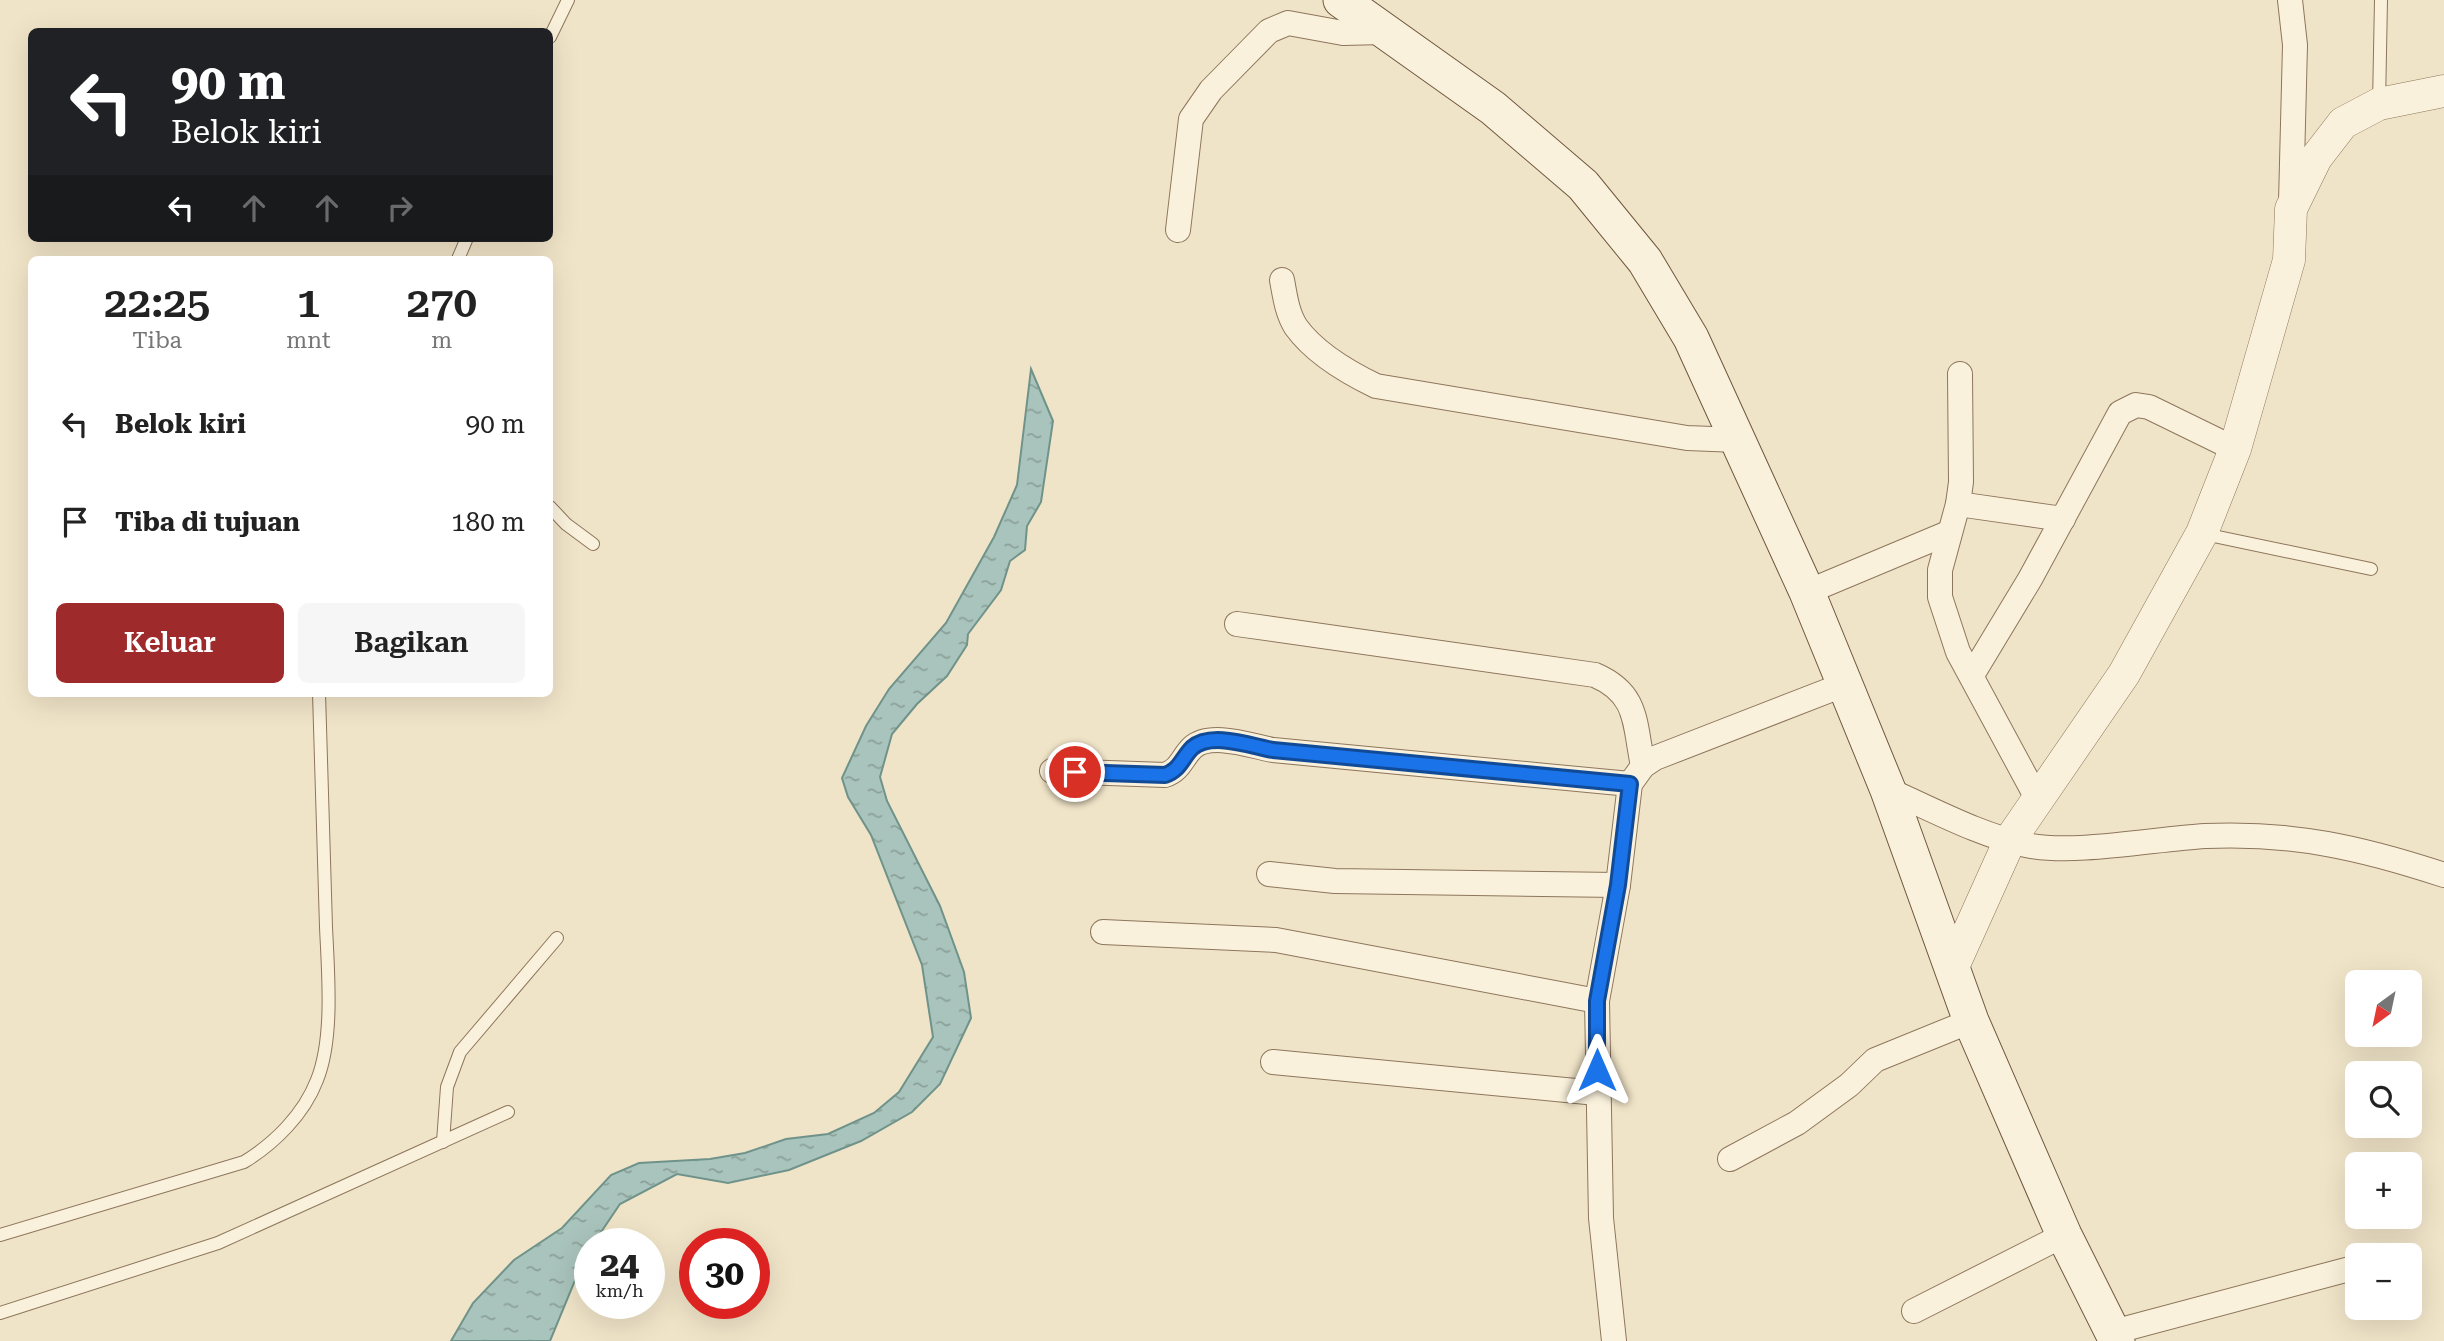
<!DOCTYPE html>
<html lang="id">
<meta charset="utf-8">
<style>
:root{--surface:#fff;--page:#f6f6f6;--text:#222;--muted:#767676;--accent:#9e2a2b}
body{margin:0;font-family:"Roboto Serif",serif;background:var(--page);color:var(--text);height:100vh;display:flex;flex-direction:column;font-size:26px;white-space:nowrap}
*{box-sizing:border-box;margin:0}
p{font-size:23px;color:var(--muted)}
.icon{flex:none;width:38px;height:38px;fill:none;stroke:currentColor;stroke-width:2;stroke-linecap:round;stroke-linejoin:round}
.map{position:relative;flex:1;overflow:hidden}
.details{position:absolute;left:28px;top:256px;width:525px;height:441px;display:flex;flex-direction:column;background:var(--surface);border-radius:10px;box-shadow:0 7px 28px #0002}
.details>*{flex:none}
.hud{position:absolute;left:28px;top:28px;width:525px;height:214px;border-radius:10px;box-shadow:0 7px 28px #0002;background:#202124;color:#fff;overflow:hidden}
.needle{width:46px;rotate:213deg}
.fabs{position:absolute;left:2345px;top:970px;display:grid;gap:14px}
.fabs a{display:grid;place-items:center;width:77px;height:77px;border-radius:10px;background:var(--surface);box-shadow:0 7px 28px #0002;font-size:35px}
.speed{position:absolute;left:574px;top:1228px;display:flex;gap:14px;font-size:35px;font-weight:700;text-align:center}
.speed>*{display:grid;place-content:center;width:91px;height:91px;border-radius:50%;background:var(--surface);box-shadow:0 7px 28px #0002;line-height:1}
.speed small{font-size:18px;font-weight:400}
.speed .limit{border:10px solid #d22;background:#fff;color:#111}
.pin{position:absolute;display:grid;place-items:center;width:60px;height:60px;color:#fff;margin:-30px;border:4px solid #fff;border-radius:50%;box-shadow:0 2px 7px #0007}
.me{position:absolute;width:77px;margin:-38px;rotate:0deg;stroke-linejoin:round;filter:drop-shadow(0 0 5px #0008)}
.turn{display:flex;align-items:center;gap:24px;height:147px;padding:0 28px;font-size:32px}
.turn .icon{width:91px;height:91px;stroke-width:2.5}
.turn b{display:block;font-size:49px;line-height:60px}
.lanes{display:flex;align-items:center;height:66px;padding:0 28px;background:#0003;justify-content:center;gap:35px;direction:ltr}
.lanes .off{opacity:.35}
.eta{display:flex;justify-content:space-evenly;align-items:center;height:119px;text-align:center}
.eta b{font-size:42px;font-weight:600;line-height:49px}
.button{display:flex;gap:14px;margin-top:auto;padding:14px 28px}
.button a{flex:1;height:80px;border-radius:10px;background:var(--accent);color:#fff;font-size:28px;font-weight:600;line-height:80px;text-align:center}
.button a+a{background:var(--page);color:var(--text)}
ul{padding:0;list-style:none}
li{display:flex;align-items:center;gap:21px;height:98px;padding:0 28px}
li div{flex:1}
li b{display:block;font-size:26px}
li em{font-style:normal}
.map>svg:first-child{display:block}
</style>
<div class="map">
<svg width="2444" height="1341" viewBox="0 0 2444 1341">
<defs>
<pattern id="water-ripples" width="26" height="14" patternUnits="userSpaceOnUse" patternTransform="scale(1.75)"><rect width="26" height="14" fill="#a9c4bc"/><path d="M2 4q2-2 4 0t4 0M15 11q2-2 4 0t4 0" fill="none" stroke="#8ba098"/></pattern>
</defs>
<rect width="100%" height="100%" fill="#f0e4c8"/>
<polygon fill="url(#water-ripples)" stroke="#6f938a" stroke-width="2" points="1031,369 1053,421 1041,502 1027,526 1025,550 1010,561 1001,590 968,634 967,645 947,676 917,704 892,734 880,777 887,801 940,906 964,972 971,1018 940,1084 912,1112 861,1141 789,1170 728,1183 677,1174 620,1204 593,1244 590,1244 550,1341 451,1341 473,1303 514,1260 562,1228 611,1175 639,1163 710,1159 745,1153 786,1139 828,1134 874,1113 899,1092 933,1037 922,965 871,835 848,797 842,778 866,726 889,689 946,623 994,537 1017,485"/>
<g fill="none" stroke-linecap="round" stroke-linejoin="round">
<g stroke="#8d765c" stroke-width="14">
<g id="service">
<polyline points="550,37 568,0"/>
<polyline points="2379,104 2381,0"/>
<polyline points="458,259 467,238"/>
<polyline points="550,507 566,524 593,544"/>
<polyline points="2204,534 2371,569"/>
<polyline points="443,1142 447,1087 460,1052 557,938"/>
<path d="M0,1235L244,1162C275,1143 304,1114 317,1080C334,1038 328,972 326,927C324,849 321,771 319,693"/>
<polyline points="0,1313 218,1243 508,1112"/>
</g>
</g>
<g stroke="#8d765c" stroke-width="26">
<g id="minor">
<polyline points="2290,0 2295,45 2291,202"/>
<polyline points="1178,230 1191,119 1211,90 1269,31 1288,23 1343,33 1384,32"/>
<path d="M1282,280C1285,296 1287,313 1296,327C1314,352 1349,373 1376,386L1687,438L1738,440"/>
<polyline points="1960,374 1961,482 1958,504 1940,570 1940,597 1958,652 2038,800"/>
<polyline points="1958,504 2063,519"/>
<polyline points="1807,592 1948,533"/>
<path d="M1237,624L1595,675C1639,694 1634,723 1643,766"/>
<polyline points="1972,675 2030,579 2120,413 2136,405 2149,407 2235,449"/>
<path d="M1052,771L1165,775C1180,770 1182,758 1192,748C1210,731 1251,746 1273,750L1630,784"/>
<path d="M1888,790C1932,809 1979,835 2026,845C2074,855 2154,839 2205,836C2292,832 2362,848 2444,875"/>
<polyline points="1269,874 1335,881 1618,885"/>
<polyline points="1103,932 1276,940 1597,1001"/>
<polyline points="1273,1062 1597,1093"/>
<polyline points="1730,1159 1797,1123 1849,1085 1875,1060 1971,1021"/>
<polyline points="1914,1311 2064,1235"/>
<polyline points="2113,1332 2357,1267"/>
<polyline points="1614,1341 1601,1218 1597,1001 1618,885 1630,784 1643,766 1655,758 1843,685"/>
</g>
</g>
<g stroke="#8d765c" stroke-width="33">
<polyline id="tertiary" points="1952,969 2010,840 2124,674 2202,533 2235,449 2289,260 2291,209 2316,158 2343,123 2379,104 2444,91"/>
</g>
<g stroke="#6f573f" stroke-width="37">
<polyline id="secondary" points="1341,0 1493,108 1583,185 1645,261 1691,338 1807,592 1888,790 1971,1021 2064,1235 2117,1341"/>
</g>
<use href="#service" stroke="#faf1dc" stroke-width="12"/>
<use href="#minor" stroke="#faf1dc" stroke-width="24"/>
<use href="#tertiary" stroke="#faf1dc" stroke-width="32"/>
<use href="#secondary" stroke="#faf1dc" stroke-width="35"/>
</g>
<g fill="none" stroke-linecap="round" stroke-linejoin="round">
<g stroke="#114b97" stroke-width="18">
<path id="route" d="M1075,772L1165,775C1180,770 1182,758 1192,748C1211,731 1251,746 1273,750L1630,784L1618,885L1597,1001V1070"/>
</g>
<use href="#route" stroke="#1a73e8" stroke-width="12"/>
</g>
</svg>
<div class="fabs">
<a><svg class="needle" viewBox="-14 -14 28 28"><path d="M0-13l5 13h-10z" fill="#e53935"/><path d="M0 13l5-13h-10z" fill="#767676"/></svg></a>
<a><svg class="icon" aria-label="search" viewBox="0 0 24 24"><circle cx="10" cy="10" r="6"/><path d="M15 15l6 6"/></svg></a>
<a>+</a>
<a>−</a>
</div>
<div class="speed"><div>24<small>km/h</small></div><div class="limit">30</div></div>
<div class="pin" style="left:1075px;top:772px;background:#d93025"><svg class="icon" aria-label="arrive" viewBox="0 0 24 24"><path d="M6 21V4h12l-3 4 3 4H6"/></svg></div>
<svg class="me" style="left:1597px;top:1070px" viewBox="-20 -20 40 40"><path d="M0-17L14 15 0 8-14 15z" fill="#1a73e8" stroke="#fff" stroke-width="4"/></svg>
<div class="hud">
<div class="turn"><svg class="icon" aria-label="left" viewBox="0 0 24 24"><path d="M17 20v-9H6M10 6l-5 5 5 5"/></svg><div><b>90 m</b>Belok kiri</div></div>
<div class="lanes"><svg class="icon" aria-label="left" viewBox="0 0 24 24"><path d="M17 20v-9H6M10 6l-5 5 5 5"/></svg><svg class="icon off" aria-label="ahead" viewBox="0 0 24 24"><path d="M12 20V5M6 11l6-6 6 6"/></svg><svg class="icon off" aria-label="ahead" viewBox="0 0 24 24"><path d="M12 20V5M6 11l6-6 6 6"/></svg><svg class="icon off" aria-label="right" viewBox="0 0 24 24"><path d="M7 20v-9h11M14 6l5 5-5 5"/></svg></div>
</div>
<section class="details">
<div class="eta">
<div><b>22:25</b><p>Tiba</p></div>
<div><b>1</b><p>mnt</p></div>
<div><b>270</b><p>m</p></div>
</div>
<ul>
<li><svg class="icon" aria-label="left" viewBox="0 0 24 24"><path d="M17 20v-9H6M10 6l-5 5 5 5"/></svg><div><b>Belok kiri</b></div><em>90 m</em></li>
<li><svg class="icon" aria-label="arrive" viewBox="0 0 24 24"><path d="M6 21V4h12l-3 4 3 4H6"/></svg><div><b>Tiba di tujuan</b></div><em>180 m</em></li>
</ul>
<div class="button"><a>Keluar</a><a>Bagikan</a></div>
</section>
</div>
